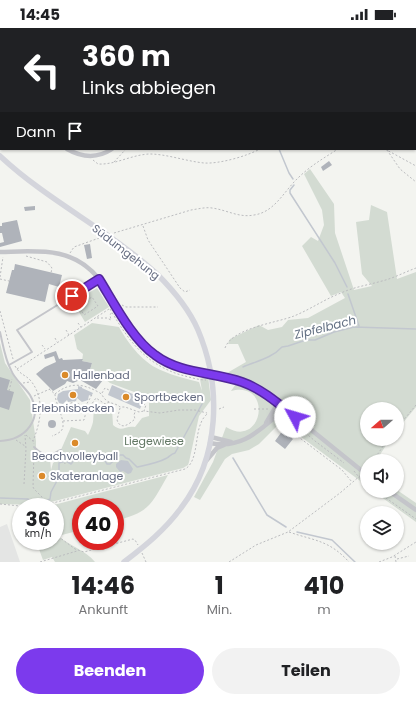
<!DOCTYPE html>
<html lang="de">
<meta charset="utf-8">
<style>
:root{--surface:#fff;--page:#f2f2f2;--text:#202124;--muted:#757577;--accent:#7c3aed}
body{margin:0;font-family:Poppins,sans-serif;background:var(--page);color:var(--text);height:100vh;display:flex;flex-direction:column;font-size:15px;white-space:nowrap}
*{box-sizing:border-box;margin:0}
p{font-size:13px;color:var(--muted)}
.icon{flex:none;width:22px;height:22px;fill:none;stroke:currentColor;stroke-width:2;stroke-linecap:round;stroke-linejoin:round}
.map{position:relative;height:534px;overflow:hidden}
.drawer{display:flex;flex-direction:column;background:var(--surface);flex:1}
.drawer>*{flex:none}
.guide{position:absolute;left:0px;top:0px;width:416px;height:122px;box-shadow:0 1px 3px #0004;background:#202124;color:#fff;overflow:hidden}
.needle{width:26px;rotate:250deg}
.tools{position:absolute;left:360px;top:374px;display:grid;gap:8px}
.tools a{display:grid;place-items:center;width:44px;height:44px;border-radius:50%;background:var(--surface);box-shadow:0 1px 3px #0004;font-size:20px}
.speed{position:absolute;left:12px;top:470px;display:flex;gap:8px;font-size:20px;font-weight:700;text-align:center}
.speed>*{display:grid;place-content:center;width:52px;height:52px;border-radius:50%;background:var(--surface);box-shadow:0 1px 3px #0004;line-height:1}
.speed small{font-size:10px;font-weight:400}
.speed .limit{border:6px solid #d22;background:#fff;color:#111}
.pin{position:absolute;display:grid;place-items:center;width:34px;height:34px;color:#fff;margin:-17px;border:2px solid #fff;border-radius:50%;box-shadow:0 1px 4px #0007}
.me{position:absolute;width:44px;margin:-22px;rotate:309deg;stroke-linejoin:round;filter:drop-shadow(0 0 3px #0008)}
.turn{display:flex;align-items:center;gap:14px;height:84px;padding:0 16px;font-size:18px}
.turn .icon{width:52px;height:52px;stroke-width:2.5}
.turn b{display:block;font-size:28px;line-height:34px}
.then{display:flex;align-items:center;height:38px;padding:0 16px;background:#0003;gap:8px;font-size:15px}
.eta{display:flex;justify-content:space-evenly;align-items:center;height:68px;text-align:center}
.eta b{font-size:24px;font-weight:700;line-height:28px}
.cta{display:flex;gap:8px;margin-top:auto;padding:8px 16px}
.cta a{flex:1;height:46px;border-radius:24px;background:var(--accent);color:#fff;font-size:16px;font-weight:700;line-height:46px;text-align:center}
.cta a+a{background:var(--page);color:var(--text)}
.status{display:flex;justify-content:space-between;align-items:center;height:28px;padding:0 20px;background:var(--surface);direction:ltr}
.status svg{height:11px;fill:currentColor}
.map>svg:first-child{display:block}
</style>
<div class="status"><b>14:45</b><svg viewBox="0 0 49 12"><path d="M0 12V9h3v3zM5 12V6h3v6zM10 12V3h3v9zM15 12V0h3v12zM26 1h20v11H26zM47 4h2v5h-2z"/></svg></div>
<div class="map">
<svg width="416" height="534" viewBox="0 0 416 534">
<rect width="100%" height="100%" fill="#f3f4f0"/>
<polygon fill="#e4e5e4" points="7,496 20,534 0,534 0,499"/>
<g fill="#d3dbd2">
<path d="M310,141L334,176L335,205L354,262L372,258L362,246L356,194L369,192L371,177L387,184L397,251L416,244V379L397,402V381H367V411H390L376,433H367V458L281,394L259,416L249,422L232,426L225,431L200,472L194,469L213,434L226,399C263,422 274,352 231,363L240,350L227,345L246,334L238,316H228L230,311L259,297L268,302L282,299L288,292L308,290L345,270L341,264L331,268L302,218L311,209L318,213L324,197L322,182L304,146Z"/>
<polygon points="97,260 109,279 85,294 73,274"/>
<path d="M92,295L119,299C129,317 144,336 163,343C174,348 187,351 199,354L202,363L200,351L208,348L211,372L199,388L189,434L188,437L183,440L47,475L38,477L0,476V315L5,335L30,372L36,413V424L42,427L50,430L51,442L53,435L57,432L81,428V426L64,428L60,424L71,399L85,403L88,407C90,403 92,398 93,394C94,388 92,384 98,379L104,381H112L113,397C122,405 125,397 135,399L142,390L149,388V370H146L145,368L110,355C106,351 94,347 89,345L92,335L82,333L83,326L77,321L74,307Z"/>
<path d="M168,447C151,477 150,484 115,493V479H81V502L58,508C70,518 85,522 95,534H55L52,529L43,532L36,513H55V479H46Z"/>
<polygon points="397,462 416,475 416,494 373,463"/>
</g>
<g fill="#c2c7cf">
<polygon points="112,357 144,371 140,381 108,367"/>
<polygon points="78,358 82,359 82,360 93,365 91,368 89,367 88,372 82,374 77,370 76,373 68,374 67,372 63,376 59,375 57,371 58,366 63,363 78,361"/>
<polygon points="121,432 128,433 133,441 131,445 128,446 123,443 120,444 116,439 116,436"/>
</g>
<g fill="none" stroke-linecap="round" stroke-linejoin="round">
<g stroke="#c2c7cf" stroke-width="1.5">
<polyline points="279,121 289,145 293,151"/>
<polyline points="294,157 290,162 290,165 335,235 347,259"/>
<polyline points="348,266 359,298"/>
<path d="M243,339C257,333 272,330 282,319L288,318L306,312H315L334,304L354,299L416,301"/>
<polyline points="233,430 267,487 286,499"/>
<path d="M0,470L28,471L33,476L42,475L50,471L51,464L59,449V435L66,433L71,436L75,431L79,430C86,435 93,428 101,426L107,436H110L120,427H123L126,430L129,431L137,439C147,437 158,435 167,430C170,428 171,426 175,425L202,376"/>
<polyline points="297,504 332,512 355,534"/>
</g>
</g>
<g fill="#afb3ba">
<polygon points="329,133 332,137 323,143 321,139"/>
<polygon points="35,178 35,182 25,183 24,179"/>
<polygon points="17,192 22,213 0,219 0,215 4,214 2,205 0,205 0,198 2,198 2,195"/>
<polygon points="90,216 92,230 87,231 84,217"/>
<polygon points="15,236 62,247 59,259 49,256 45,274 6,265 12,242 14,242"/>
<polygon points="56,323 59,331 62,330 63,332 83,331 82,333 92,335 89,345 103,352 96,361 80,352 73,355 67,353 65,356 53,363 36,346 45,339 56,334 54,328 45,331 44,327"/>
<polygon points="0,349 10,352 7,362 14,364 9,382 0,379"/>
<circle cx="52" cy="396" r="4"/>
<polygon points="283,402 293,411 285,421 275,413"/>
</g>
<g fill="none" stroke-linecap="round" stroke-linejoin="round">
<g stroke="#bbbcbf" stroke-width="1" stroke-dasharray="2 2" stroke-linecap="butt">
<polyline points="74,0 75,1"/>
<polyline points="143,1 147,0"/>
<polyline points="263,1 266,0"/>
<polyline points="0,20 1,22"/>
<polyline points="415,94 416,94"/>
<polyline points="385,121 416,138"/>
<polyline points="387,122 400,141 416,154"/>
<path d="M93,132L98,136C115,137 131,127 149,126C167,126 185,133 204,135C220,136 247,128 260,121"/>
<polyline points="114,134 126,121"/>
<polyline points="143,198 148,212 180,260 185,264 190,262"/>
<path d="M114,205L191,182C198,181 205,179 212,180C227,182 239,190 254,187C275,184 284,163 298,150C310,138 324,130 338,121"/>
<polyline points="70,225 74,219 102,209"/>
<polyline points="26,228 47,234 52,240 51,245"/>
<polyline points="0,249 3,229"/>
<polyline points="0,251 9,253"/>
<polyline points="74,270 84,287 98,278 92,269 78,278"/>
<polyline points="122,277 126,279 158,279"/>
<path d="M110,281C128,312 145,336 181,347C189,349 198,352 206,352"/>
<polyline points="0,283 13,331"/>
<polyline points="97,290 107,290 111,292 110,287 112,284"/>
<polyline points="78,295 81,299"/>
<polyline points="66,302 69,307"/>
<polyline points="55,310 57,314"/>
<polyline points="42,317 45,321"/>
<path d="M225,320C232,300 276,295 294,288C311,281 325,271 341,265C354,259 368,257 382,253C394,250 405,244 416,240"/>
<path d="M15,338C21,348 25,346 31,353C45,371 41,393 33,413"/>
<polyline points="17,341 112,279"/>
<polyline points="23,355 30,354"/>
<path d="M49,361L55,366C55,376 68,396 61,403C59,405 55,407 52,408"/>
<polyline points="9,363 12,351"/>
<polyline points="102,365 105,360 109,362"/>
<path d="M55,366C71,353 84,356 100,365C103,367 103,370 106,372C110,376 116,375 120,379H125L139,384L144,383"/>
<polyline points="34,368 50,361"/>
<polyline points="143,376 146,377 144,383 160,385 179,382 195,382 207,385"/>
<polyline points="59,379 74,374 81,377 87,382"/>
<polyline points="85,379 93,365"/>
<path d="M120,380L117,392C121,403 129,396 135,391L134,387L135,384"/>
<polyline points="219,381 224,379"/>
<polyline points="254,381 269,381"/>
<polyline points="284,387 315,413 344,435"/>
<polyline points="63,393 84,392 86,384 96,370 105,376 109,374"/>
<polyline points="397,400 416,377"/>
<polyline points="288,401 342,442 352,454"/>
<polyline points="26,407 33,413 34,416"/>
<polyline points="16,412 25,418"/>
<polyline points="34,423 33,459 34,461 42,469 45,479"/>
<polyline points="64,431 65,436"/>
<polyline points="373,433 388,411"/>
<polyline points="354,443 362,453 367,457"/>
<polyline points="24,456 26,421 25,407"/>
<polyline points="376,463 416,491"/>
<path d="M0,476L30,479L45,477L185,441C198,434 195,407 201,395C202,391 206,387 208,385"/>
<path d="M289,504C315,513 329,512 349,534"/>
<polyline points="55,506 75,521 84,524 133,511 135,512 138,517"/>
<polyline points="142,525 146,534"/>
<polyline points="395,528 396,534"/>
<polyline points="397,531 409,528"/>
<polyline points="40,534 77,523"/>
<polyline points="229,534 256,517 288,504 340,465 361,447"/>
<polyline points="379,534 392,529 416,514"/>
</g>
<g stroke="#c4c5ca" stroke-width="2">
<path d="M0,304C3,317 5,331 11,342C15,352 24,358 30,367C44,391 25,412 0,413"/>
<polyline points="9,337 32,324 17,302 98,252"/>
<path d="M34,419C39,424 45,429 52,426C56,425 57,423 61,422"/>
</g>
<g stroke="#c4c5ca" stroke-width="4.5">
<polyline points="352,1 354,0"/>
<polyline points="0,77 1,77"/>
<path d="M67,121C81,129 97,131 112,121"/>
<path d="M0,224C38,223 73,218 99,251L139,311L156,328L177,338L227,349L250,357L278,375L367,447"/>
<polyline points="266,395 278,375"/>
<polyline points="211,409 231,414"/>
<path d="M210,415C244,422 261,400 285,381"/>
<polyline points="206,433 217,420 224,417"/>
<polyline points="389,463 416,482"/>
</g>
<path stroke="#d4d5dc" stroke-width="5.5" d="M0,128C48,173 109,202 157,246C173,262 189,281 198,302C222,359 220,429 181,480C165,502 145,518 124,534"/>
</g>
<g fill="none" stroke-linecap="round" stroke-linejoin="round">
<g stroke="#51269a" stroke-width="10">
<path id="route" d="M72,268L99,251C114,275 132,311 155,327C180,346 214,344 242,354C262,361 279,376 295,389"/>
</g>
<use href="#route" stroke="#7c3aed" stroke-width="7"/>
</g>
<g fill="#db8a2a" stroke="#fff" stroke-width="1.5">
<circle cx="65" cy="347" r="4"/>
<circle cx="73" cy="367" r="4"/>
<circle cx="126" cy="369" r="4"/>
<circle cx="75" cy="415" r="4"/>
<circle cx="42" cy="448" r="4"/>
</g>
<g text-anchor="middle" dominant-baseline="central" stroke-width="4" stroke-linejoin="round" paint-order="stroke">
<g font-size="11" fill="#646b80" stroke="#fff">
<text transform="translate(126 224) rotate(38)">Südumgehung</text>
</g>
<g font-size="11" fill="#646b80" stroke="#fff" text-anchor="start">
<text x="73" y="347">Hallenbad</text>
<text x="134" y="369">Sportbecken</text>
<text x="73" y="380" text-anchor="middle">Erlebnisbecken</text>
<text x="75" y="428" text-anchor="middle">Beachvolleyball</text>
<text x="50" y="448">Skateranlage</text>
</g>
<g font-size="11" fill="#637865" stroke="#fff">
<text x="154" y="413">Liegewiese</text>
</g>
<g font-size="12" font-style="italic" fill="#657285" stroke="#fff">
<text transform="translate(325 299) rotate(-14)">Zipfelbach</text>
</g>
</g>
</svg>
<div class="tools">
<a><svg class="needle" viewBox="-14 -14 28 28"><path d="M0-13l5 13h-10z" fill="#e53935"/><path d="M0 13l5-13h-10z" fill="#757577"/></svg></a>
<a><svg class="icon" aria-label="sound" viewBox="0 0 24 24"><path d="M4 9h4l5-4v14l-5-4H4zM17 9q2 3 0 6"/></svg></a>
<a><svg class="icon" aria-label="layers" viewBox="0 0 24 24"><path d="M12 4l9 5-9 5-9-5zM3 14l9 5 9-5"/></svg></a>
</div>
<div class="speed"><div>36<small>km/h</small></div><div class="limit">40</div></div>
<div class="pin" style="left:72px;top:268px;background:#d93025"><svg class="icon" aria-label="arrive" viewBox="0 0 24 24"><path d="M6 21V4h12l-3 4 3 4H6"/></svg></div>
<svg class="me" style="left:295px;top:389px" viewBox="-20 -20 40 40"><circle r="19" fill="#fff"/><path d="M0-13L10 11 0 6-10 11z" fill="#7c3aed"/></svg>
<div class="guide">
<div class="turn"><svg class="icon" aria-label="left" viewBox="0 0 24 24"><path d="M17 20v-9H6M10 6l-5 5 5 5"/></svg><div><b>360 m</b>Links abbiegen</div></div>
<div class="then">Dann<svg class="icon" aria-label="arrive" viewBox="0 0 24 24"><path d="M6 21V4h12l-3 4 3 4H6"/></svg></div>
</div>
</div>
<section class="drawer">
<div class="eta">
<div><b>14:46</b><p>Ankunft</p></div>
<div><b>1</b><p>Min.</p></div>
<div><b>410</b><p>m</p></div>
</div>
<div class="cta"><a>Beenden</a><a>Teilen</a></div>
</section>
